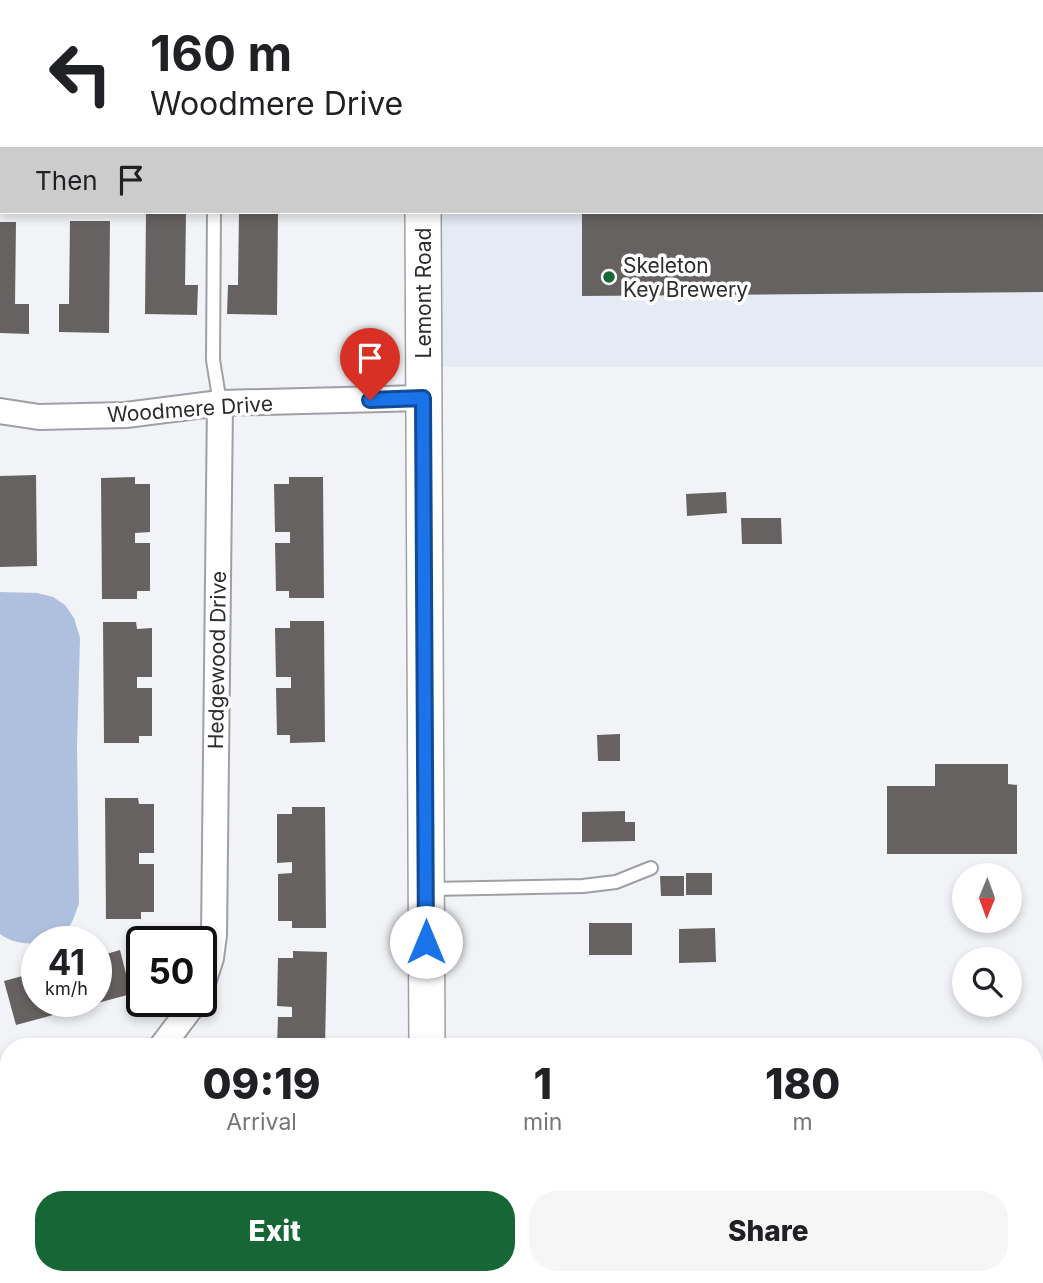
<!DOCTYPE html>
<style>
:root{--surface:#fff;--page:#f6f6f6;--text:#202124;--muted:#757577;--accent:#166636}
body{margin:0;font-family:Inter,sans-serif;background:var(--page);color:var(--text);height:100vh;display:flex;flex-direction:column;font-size:26px;white-space:nowrap}
*{box-sizing:border-box;margin:0}
p{font-size:23px;color:var(--muted)}
.icon{flex:none;width:38px;height:38px;fill:none;stroke:currentColor;stroke-width:2;stroke-linecap:round;stroke-linejoin:round}
.map{position:relative;flex:1;overflow:hidden}
.details{position:absolute;left:0px;top:1038px;width:1043px;height:247px;display:flex;flex-direction:column;background:var(--surface);border-radius:28px 28px 0 0;box-shadow:0 4px 10px #0003}
.details>*{flex:none}
.guide{position:absolute;left:0px;top:0px;width:1043px;height:214px;box-shadow:0 4px 10px #0003;background:#fff;color:var(--text);overflow:hidden}
.needle{width:46px;rotate:181deg}
.tools{position:absolute;left:952px;top:863px;display:grid;gap:14px}
.tools a{display:grid;place-items:center;width:70px;height:70px;border-radius:50%;background:var(--surface);box-shadow:0 4px 10px #0003;font-size:35px}
.speed{position:absolute;left:21px;top:926px;display:flex;gap:14px;font-size:35px;font-weight:700;text-align:center}
.speed>*{display:grid;place-content:center;width:91px;height:91px;border-radius:50%;background:var(--surface);box-shadow:0 4px 10px #0003;line-height:1}
.speed small{font-size:18px;font-weight:400}
.speed .limit{border:4px solid #111;border-radius:10px;background:#fff;color:#111}
.pin{position:absolute;display:grid;place-items:center;width:60px;height:60px;color:#fff;margin:-72px -30px;border-radius:50% 50% 50% 0;rotate:-45deg;box-shadow:0 0 7px #0007}
.pin .icon{rotate:45deg}
.me{position:absolute;width:77px;margin:-38px;rotate:0deg;stroke-linejoin:round;filter:drop-shadow(0 0 5px #0008)}
.turn{display:flex;align-items:center;gap:24px;height:147px;padding:0 35px;font-size:32px}
.turn .icon{width:91px;height:91px;stroke-width:2.5}
.turn b{display:block;font-size:49px;line-height:60px}
.then{display:flex;align-items:center;height:66px;padding:0 35px;background:#0003;gap:14px;font-size:26px}
.eta{display:flex;justify-content:space-evenly;align-items:center;height:119px;text-align:center}
.eta b{font-size:42px;font-weight:800;line-height:49px}
.action{display:flex;gap:14px;margin-top:auto;padding:14px 35px}
.action a{flex:1;height:80px;border-radius:28px;background:var(--accent);color:#fff;font-size:28px;font-weight:800;line-height:80px;text-align:center}
.action a+a{background:var(--page);color:var(--text)}
.map>svg:first-child{display:block}
</style>
<div class="map">
<svg width="1043" height="1283" viewBox="0 0 1043 1283">
<rect width="100%" height="100%" fill="#f1f3f6"/>
<g fill="#e5eaf5">
<polygon points="1041,46 1043,367 423,367 423,212 1041,212"/>
<polygon points="0,1264 9,1264 9,1276 356,1276 356,1283 0,1283"/>
<rect x="480" y="1276" width="382" height="7"/>
</g>
<polygon fill="#dfe4ca" points="0,0 373,0 2,2 0,195"/>
<g fill="#afc0df">
<path d="M0,592L37,593L53,597L65,605L74,618L80,638L77,745L79,904C76,910 74,920 70,925C54,946 20,949 0,934Z"/>
<polygon points="1034,1262 1043,1265 1043,1283 875,1283 879,1276 1034,1276"/>
</g>
<g fill="#666261">
<polygon points="146,212 186,212 185,285 198,285 197,315 145,314"/>
<polygon points="239,212 278,212 277,315 227,314 228,285 238,285"/>
<polygon points="582,212 1043,212 1043,292 582,296"/>
<polygon points="70,221 110,221 109,333 59,332 59,304 69,304"/>
<polygon points="0,222 16,222 15,304 29,304 29,334 0,333"/>
<polygon points="36,475 37,566 0,567 0,476"/>
<polygon points="135,477 135,484 150,484 150,532 135,533 135,543 150,543 150,591 137,591 137,599 102,599 101,478"/>
<polygon points="289,477 323,477 324,598 289,598 289,591 276,591 275,543 290,543 290,532 275,532 274,484 289,484"/>
<polygon points="726,492 727,513 687,516 686,494"/>
<polygon points="741,518 781,518 782,544 742,544"/>
<polygon points="290,621 324,621 325,742 290,743 290,735 277,735 276,688 291,688 291,677 276,677 275,628 290,628"/>
<polygon points="103,622 136,622 137,629 152,628 152,677 137,677 137,688 152,688 152,736 139,736 139,743 104,743"/>
<polygon points="620,734 620,761 598,761 597,735"/>
<polygon points="935,764 1008,764 1008,784 1017,785 1017,854 887,854 887,786 935,786"/>
<polygon points="105,798 138,798 139,804 154,804 154,853 139,853 139,864 154,864 154,912 141,912 141,919 106,919"/>
<polygon points="292,807 325,807 326,928 292,928 292,921 278,921 278,874 292,873 292,862 277,863 277,814 292,814"/>
<polygon points="625,811 625,822 635,822 635,841 582,842 582,812"/>
<rect x="686" y="873" width="26" height="22"/>
<polygon points="660,876 684,876 684,896 661,896"/>
<rect x="589" y="923" width="43" height="32"/>
<polygon points="715,928 716,962 679,963 679,929"/>
<polygon points="120,950 131,994 16,1025 4,981 37,972 37,1001 96,1001 96,957"/>
<polygon points="293,951 327,952 325,1046 277,1046 278,1017 292,1017 292,1007 277,1006 278,958 293,958"/>
<rect x="0" y="1150" width="9" height="49"/>
</g>
<g fill="none" stroke-linecap="round" stroke-linejoin="round">
<g stroke="#9ea0a4" stroke-width="16">
<g id="service">
<polyline points="214,212 213,360 220,403"/>
<polyline points="430,889 583,886 616,882 651,868"/>
<polyline points="706,1283 814,1281 823,1283"/>
</g>
</g>
<g stroke="#9ea0a4" stroke-width="28">
<g id="minor">
<polyline points="0,411 39,417 126,415 220,403 423,398"/>
<polyline points="201,989 211,958 214,935 220,403"/>
<polyline points="162,1046 196,1001"/>
<polyline points="0,1091 9,1091"/>
</g>
</g>
<g stroke="#9ea0a4" stroke-width="38">
<g id="secondary">
<polyline points="422,0 422,2"/>
<polyline points="423,212 427,1046"/>
<polyline points="428,1276 428,1283"/>
</g>
</g>
<use href="#service" stroke="#fff" stroke-width="12"/>
<use href="#minor" stroke="#fff" stroke-width="24"/>
<use href="#secondary" stroke="#fff" stroke-width="35"/>
</g>
<g fill="none" stroke-linecap="round" stroke-linejoin="round">
<g stroke="#114b97" stroke-width="18">
<polyline id="route" points="370,400 423,398 426,942"/>
</g>
<use href="#route" stroke="#1a73e8" stroke-width="12"/>
</g>
<circle fill="#166636" stroke="#fff" stroke-width="2.5" cx="609" cy="277" r="7"/>
<g text-anchor="middle" dominant-baseline="central" stroke-width="7" stroke-linejoin="round" paint-order="stroke">
<g font-size="21" fill="#2b2c2e" stroke="#fff" text-anchor="start">
<text x="623" y="265">Skeleton<tspan x="623" dy="24">Key Brewery</tspan></text>
</g>
<g font-size="21" fill="#2b2c2e" stroke="#fff">
<text transform="translate(423 293) rotate(-90)">Lemont Road</text>
<text transform="translate(190 409) rotate(-4)">Woodmere Drive</text>
<text transform="translate(217 660) rotate(-89)">Hedgewood Drive</text>
</g>
</g>
</svg>
<div class="tools">
<a><svg class="needle" viewBox="-14 -14 28 28"><path d="M0-13l5 13h-10z" fill="#e53935"/><path d="M0 13l5-13h-10z" fill="#757577"/></svg></a>
<a><svg class="icon" aria-label="search" viewBox="0 0 24 24"><circle cx="10" cy="10" r="6"/><path d="M15 15l6 6"/></svg></a>
</div>
<div class="speed"><div>41<small>km/h</small></div><div class="limit">50</div></div>
<div class="pin" style="left:370px;top:400px;background:#d93025"><svg class="icon" aria-label="arrive" viewBox="0 0 24 24"><path d="M6 21V4h12l-3 4 3 4H6"/></svg></div>
<svg class="me" style="left:426px;top:942px" viewBox="-20 -20 40 40"><circle r="19" fill="#fff"/><path d="M0-13L10 11 0 6-10 11z" fill="#1a73e8"/></svg>
<div class="guide">
<div class="turn"><svg class="icon" aria-label="left" viewBox="0 0 24 24"><path d="M17 20v-9H6M10 6l-5 5 5 5"/></svg><div><b>160 m</b>Woodmere Drive</div></div>
<div class="then">Then<svg class="icon" aria-label="arrive" viewBox="0 0 24 24"><path d="M6 21V4h12l-3 4 3 4H6"/></svg></div>
</div>
<section class="details">
<div class="eta">
<div><b>09:19</b><p>Arrival</p></div>
<div><b>1</b><p>min</p></div>
<div><b>180</b><p>m</p></div>
</div>
<div class="action"><a>Exit</a><a>Share</a></div>
</section>
</div>
